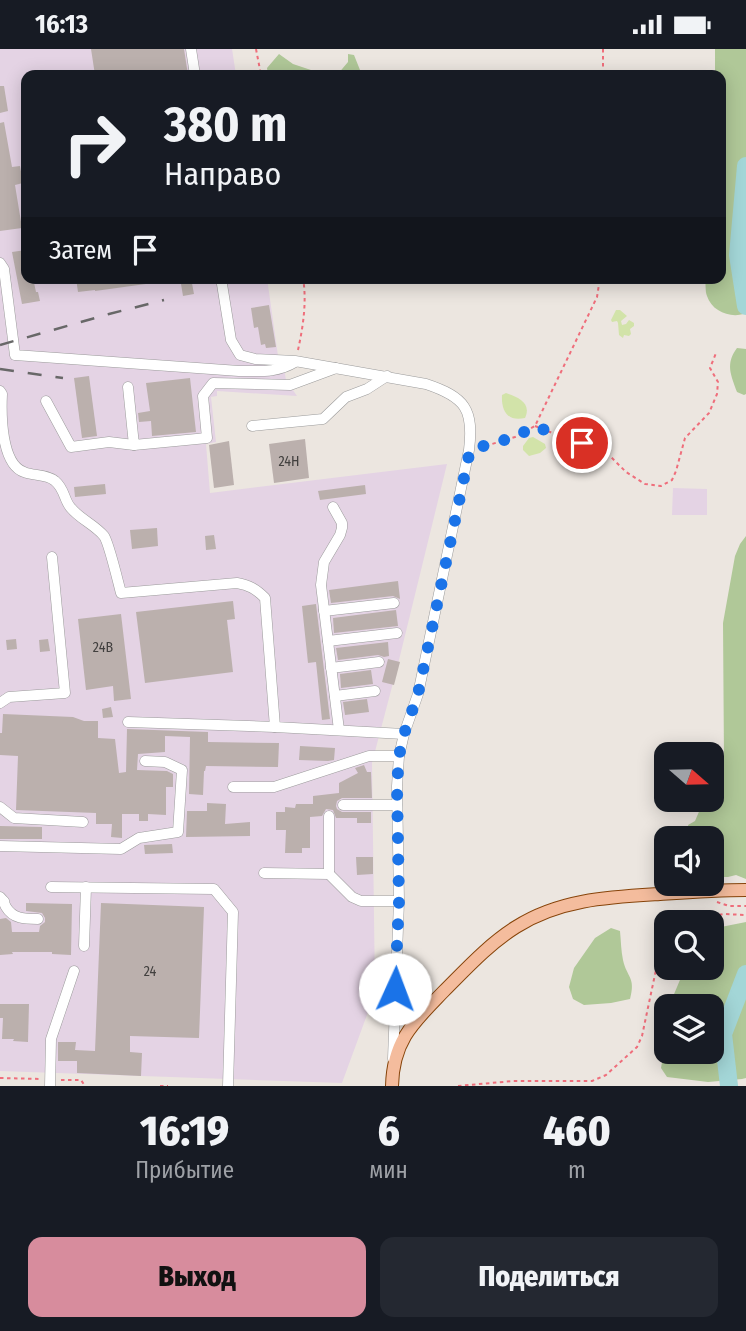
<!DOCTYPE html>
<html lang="ru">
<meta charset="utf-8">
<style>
:root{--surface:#171b24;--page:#242831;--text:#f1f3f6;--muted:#9ea1a6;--accent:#d78c9d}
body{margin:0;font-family:"Fira Sans Condensed",sans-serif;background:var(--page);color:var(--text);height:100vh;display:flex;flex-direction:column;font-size:26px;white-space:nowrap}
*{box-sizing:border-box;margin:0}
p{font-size:23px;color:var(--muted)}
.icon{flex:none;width:38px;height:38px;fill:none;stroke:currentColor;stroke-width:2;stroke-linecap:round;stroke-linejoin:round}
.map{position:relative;height:1037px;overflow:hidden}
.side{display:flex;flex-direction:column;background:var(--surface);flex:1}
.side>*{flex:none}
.hud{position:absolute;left:21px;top:21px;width:705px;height:214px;border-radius:14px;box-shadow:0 4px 18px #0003;background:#171b24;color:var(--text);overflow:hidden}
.needle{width:46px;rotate:110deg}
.fabs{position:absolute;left:654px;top:693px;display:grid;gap:14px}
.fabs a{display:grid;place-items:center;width:70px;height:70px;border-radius:14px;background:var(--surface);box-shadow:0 4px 18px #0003;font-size:35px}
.pin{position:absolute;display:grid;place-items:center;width:60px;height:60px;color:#fff;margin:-30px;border:4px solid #fff;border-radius:50%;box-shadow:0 2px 7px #0007}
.me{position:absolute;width:77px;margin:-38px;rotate:2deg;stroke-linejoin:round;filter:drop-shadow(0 0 5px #0008)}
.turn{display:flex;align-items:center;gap:24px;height:147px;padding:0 28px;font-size:32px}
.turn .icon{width:91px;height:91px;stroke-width:2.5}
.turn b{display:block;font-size:49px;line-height:60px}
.then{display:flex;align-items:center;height:66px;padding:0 28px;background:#0003;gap:14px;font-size:26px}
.eta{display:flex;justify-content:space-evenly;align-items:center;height:119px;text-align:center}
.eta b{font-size:42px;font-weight:800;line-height:49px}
.action{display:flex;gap:14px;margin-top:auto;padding:14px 28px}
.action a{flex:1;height:80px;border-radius:14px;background:var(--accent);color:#111;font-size:28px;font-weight:800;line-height:80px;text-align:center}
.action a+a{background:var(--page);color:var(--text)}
.status{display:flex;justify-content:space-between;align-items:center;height:49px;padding:0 35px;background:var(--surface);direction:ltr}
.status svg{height:19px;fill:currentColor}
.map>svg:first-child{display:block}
</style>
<div class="status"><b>16:13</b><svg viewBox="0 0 49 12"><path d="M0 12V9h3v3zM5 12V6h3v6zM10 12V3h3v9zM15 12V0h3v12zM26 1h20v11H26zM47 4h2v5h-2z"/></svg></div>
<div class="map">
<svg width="746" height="1037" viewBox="0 0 746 1037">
<rect width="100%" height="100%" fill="#ece6e0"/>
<g fill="#e4d3e4">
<polygon points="0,0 232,0 236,26 26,26 26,229 267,229 278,307 282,308 286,331 297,347 217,342 217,347 211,348 216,393 206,395 210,444 447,415 399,611 372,714 375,944 342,1034 0,1022"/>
<polygon points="673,439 707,440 707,466 672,466"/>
</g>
<g fill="#d2e3a9">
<polygon points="616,261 620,261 627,267 621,272 622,276 626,275 629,271 634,274 634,277 630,280 631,285 629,287 624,286 623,289 619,286 618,274 617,272 612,273 611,271"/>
<path d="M506,344C518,348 532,354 525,369C508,373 501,362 502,346Z"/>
<polygon points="533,388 545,395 546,399 540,404 529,407 523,401 523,397 529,389"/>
</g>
<g fill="#b0c898">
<path d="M715,0H746V264C732,270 712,263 707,247C705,242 706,235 705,229H721V26H715Z"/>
<polygon points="279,5 293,15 317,23 337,26 348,13 348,5 354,6 362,26 268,26 267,19"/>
<path d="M737,299L746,300V345L744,346L737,343C731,326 725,315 737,299Z"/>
<polygon points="746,487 746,830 736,826 728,828 712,828 712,789 691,789 688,776 695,772 704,751 712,751 712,735 717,730 724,712 723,574 735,507 740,495"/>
<polygon points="746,873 746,1029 742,1030 708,1033 667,1028 661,1019 665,996 660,983 667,963 667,1003 712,1003 712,957 669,957 685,919 712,919 712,885 721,878"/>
<path d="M611,879L620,882C621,892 621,902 623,911C627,929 636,928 630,950L611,954L584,956L573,950L569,938L574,919L595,889Z"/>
</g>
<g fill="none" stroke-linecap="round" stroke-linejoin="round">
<g stroke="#a3d6d7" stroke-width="18">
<polyline points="746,117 738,206 746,257"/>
<polyline points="729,1037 723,985 746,925"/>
</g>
</g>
<g fill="#bbb0ad">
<polygon points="91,0 184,0 188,26 95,26"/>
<polygon points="0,37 4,37 8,62 0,64"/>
<polygon points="4,73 12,118 20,117 23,134 15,136 22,179 0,182 0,74"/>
<polygon points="26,201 26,229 33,229 36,243 38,243 40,252 22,255 12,203"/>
<polygon points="76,229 153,229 153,234 95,242 95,241 78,243"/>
<polygon points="180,229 191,229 194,245 183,247"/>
<polygon points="269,256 276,298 266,299 265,295 261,296 258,278 254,279 251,259"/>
<polygon points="89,327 97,387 82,389 74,329"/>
<polygon points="190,329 196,383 152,387 151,372 139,373 138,364 150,362 146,334"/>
<polygon points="305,390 309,429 274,434 269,395"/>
<polygon points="229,392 234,436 214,439 209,396"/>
<polygon points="105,435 106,445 75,448 74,438"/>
<polygon points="365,436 366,445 320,451 318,442"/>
<polygon points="157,479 158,497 132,500 130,481"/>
<polygon points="214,486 216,500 206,501 205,487"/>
<polygon points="398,532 400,550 393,547 331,554 329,541"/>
<polygon points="233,552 235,570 227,571 233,623 145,634 136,563"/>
<polygon points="316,555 330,670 322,671 316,613 308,614 302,557"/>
<polygon points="396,561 398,577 334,584 333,569"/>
<polygon points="121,565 131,650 114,652 113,637 86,641 78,570"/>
<polygon points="16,590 17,600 7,601 6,591"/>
<polygon points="48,590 50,602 40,603 39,591"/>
<polygon points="388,593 389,607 384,608 378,606 338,611 336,599"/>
<polygon points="388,610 400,613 394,636 382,633"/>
<polygon points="371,621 373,635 341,639 340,625"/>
<polygon points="367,650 369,663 345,666 343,653"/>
<polygon points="111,658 113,668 103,669 102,660"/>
<polygon points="3,665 73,668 84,672 98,672 98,689 115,690 119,724 126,723 127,680 208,683 208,693 279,694 278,718 206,717 205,722 204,722 203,746 189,745 190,688 165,687 165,703 138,705 137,721 167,722 173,725 173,738 166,738 166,766 148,765 148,772 139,772 139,765 122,765 122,789 111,788 112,775 96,775 96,764 16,761 18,707 0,706 0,684 2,684"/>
<polygon points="300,697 335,699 334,711 328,712 299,711"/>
<polygon points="364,716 367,723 371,723 372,749 342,749 337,752 336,757 337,760 342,763 371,763 371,774 357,774 357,769 336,769 333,761 326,760 322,767 310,768 310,799 302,799 302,804 285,804 286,781 276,781 276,763 285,763 285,758 295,759 296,755 313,755 313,747 339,744 339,734 358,724 355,719"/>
<polygon points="207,754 226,755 225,775 250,773 250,787 186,788 187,762 207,762"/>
<polygon points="0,777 42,778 42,790 0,790"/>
<polygon points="172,795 173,804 145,805 144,796"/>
<polygon points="356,808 373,808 373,825 357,826"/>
<polygon points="26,854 72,855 71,906 52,905 52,903 12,903 13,905 0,906 0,870 6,869 11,873 12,883 39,883 40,877 45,873 45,869 42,864 26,862"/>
<polygon points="101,854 204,858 199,989 130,987 130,1003 142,1004 141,1027 77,1024 77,1012 58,1012 58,993 76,993 75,1001 95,1002"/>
<polygon points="0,955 29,955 28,993 13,992 14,990 2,990 3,969 0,969"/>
</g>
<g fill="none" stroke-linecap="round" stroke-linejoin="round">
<g stroke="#9b9b9b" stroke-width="11">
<g id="minor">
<polyline points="191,0 195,26"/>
<path d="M0,214L4,220L15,306L239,322C260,322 277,324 295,313"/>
<path d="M221,229L231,291L240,306L255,310L295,312L426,335C465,348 474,360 469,401L418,645L404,685L399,707L397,737L399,852L393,1010"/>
<polyline points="128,338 134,396 207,389 203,347 213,334 290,336 336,319"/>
<path d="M0,342L2,345C1,365 1,415 24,423C33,427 47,425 55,432C65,440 64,452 71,459C80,470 95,476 104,487C109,494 118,533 121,544L237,534C249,536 256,540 265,549L275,678L404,685"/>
<polyline points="46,352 71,398 109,393 134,396"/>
<polyline points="252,377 323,370 346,348 367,340 387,327"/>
<polyline points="333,458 342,474 342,479 340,486 324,513 321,536 339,681"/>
<polyline points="324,562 394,554"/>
<polyline points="328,592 397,584"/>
<polyline points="331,619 379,613"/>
<polyline points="335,647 375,642"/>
<polyline points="0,654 9,648 65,644 52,508"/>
<polyline points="128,673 275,678"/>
<polyline points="233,738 274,738 369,707 399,707"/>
<polyline points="343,756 397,756"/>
<polyline points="0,758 14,769 83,773"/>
<polyline points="0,797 121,800 139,789 178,783 182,721 165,713 145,712"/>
<polyline points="264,824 329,825 352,848 361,852 399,852"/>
<polyline points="329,825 329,767"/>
<polyline points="51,838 214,840 233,863 228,1037"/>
<path d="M0,848C8,857 1,848 6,858C13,870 25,870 38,870"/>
<polyline points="84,897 86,838"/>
<path d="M397,944C402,958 415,966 428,958"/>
<polyline points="50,1037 51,990 74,922"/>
</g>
</g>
<g stroke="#87440a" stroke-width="14">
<path id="major" d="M392,1037C393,991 414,973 444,942C467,919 489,895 516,878C560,850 610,848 660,845C689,843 717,841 746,841"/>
</g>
<g stroke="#ef6e7b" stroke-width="2" stroke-dasharray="3.5 3.5" stroke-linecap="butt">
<polyline points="256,0 261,26"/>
<polyline points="603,0 603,26"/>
<path d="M298,301C303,278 307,253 303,229"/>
<polyline points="535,377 565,389 600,399 611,408 626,423 645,435 661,437 672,431 676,422 685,389 709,364 717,345 718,333 710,319 716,304"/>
<polyline points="479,399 515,388 535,377 597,248 600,229"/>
<polyline points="717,853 729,857 746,857"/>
<polyline points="685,873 689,871 724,865 746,866"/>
<polyline points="0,1029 42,1030"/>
<polyline points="61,1031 81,1031 85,1037"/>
<polyline points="160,1037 168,1037"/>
<polyline points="458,1037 513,1032 592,1032 606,1026 637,998 642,987 661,897 667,885"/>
</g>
<use href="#minor" stroke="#fff" stroke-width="10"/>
<use href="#major" stroke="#f4bc9d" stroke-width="12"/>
<g stroke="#686868" stroke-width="2.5" stroke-dasharray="14 14" stroke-linecap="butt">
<polyline points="0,296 109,265 164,251"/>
<polyline points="0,320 63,329"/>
</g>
</g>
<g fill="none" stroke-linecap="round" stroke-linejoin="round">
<polyline stroke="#1a73e8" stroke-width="12" stroke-dasharray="0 21.6" points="395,940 399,852 397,737 399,707 404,685 418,645 470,401 515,388 535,377 565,389 582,394"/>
</g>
<g text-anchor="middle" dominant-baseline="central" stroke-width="5" stroke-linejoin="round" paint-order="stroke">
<g font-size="14" fill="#42403f">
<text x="289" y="412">24Н</text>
<text x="103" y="598">24В</text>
<text x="150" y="922">24</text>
</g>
</g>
</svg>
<div class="fabs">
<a><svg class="needle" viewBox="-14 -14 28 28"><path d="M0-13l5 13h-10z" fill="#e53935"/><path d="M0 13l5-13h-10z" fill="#9ea1a6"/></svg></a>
<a><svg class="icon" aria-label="sound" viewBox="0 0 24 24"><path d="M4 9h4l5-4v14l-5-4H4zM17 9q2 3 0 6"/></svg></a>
<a><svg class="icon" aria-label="search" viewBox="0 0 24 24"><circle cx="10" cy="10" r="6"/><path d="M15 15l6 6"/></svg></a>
<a><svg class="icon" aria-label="layers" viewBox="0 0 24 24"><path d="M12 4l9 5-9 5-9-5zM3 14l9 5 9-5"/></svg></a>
</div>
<div class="pin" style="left:582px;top:394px;background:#d93025"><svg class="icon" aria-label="arrive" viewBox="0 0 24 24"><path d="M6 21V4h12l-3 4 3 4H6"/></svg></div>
<svg class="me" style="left:395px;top:940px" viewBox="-20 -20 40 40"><circle r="19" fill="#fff"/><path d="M0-13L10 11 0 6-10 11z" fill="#1a73e8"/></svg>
<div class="hud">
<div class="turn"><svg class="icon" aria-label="right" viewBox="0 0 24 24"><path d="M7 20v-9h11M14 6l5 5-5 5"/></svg><div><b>380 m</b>Направо</div></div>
<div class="then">Затем<svg class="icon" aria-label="arrive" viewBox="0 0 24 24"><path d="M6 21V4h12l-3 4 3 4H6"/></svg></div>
</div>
</div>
<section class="side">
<div class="eta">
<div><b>16:19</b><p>Прибытие</p></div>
<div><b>6</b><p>мин</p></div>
<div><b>460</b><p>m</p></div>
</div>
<div class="action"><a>Выход</a><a>Поделиться</a></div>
</section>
